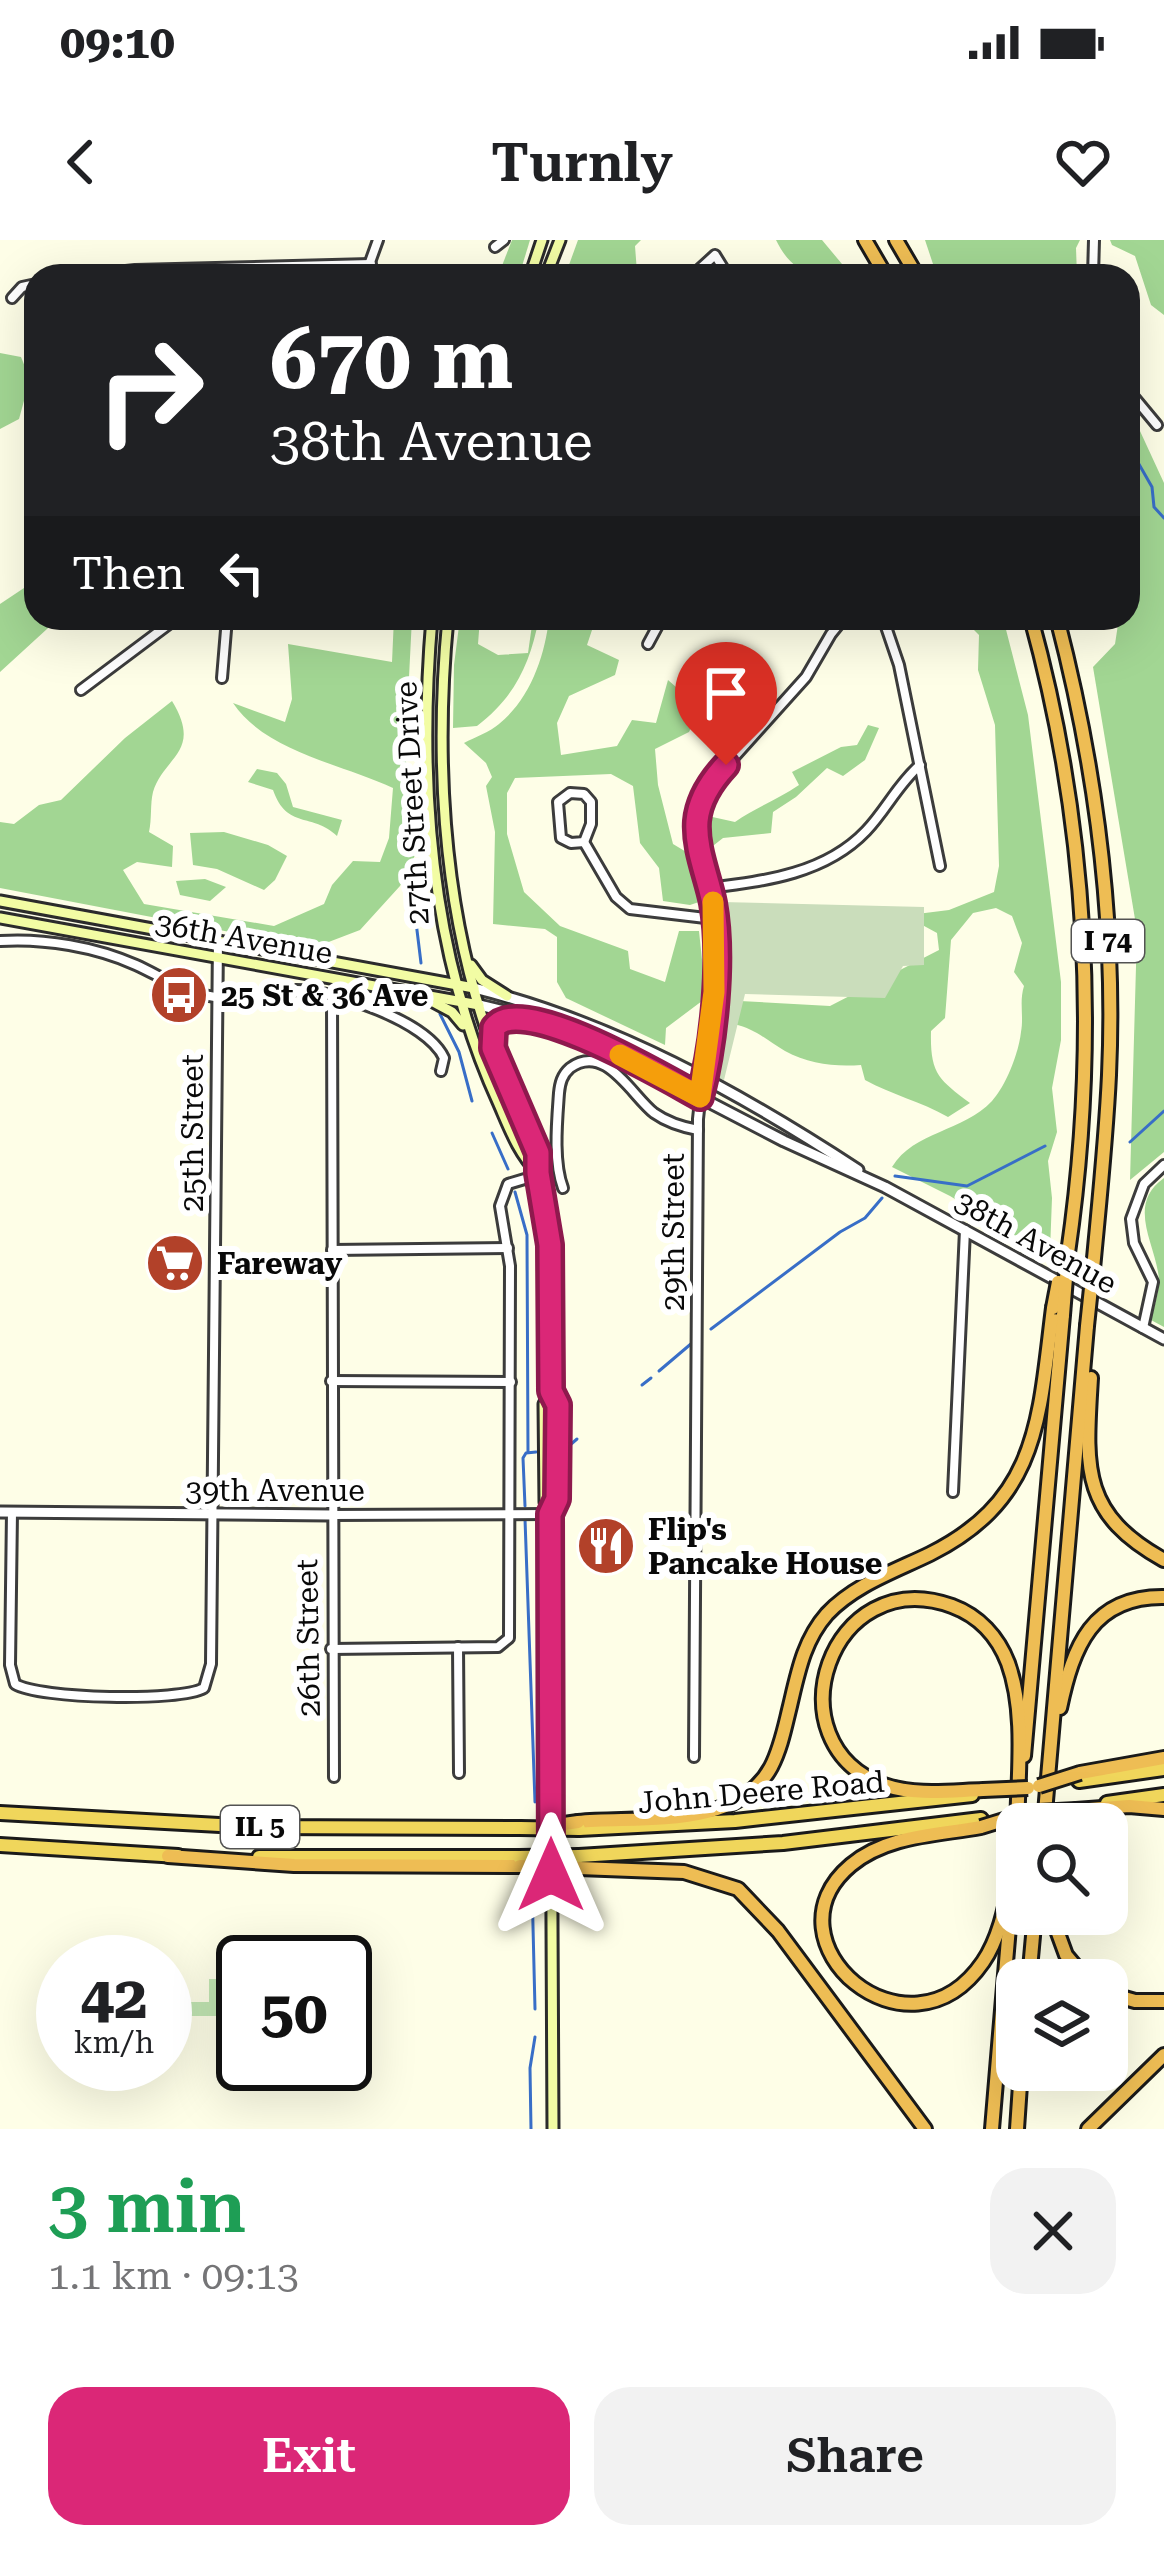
<!DOCTYPE html>
<meta charset="utf-8">
<style>
:root{--surface:#fff;--page:#f2f2f2;--text:#202124;--muted:#757577;--accent:#db2777}
body{margin:0;font-family:"Roboto Serif",serif;background:var(--page);color:var(--text);height:100vh;display:flex;flex-direction:column;font-size:45px;white-space:nowrap}
*{box-sizing:border-box;margin:0}
p{font-size:39px;color:var(--muted)}
.icon{flex:none;width:66px;height:66px;fill:none;stroke:currentColor;stroke-width:2;stroke-linecap:round;stroke-linejoin:round}
.map{position:relative;height:1889px;overflow:hidden}
.drawer{display:flex;flex-direction:column;background:var(--surface);flex:1}
.drawer>*{flex:none}
.guide{position:absolute;left:24px;top:24px;width:1116px;height:366px;border-radius:36px;box-shadow:0 12px 48px #0002;background:#202124;color:#fff;overflow:hidden}
.tools{position:absolute;left:996px;top:1563px;display:grid;gap:24px}
.tools a{display:grid;place-items:center;width:132px;height:132px;border-radius:24px;background:var(--surface);box-shadow:0 12px 48px #0002;font-size:60px}
.speed{position:absolute;left:36px;top:1695px;display:flex;gap:24px;font-size:60px;font-weight:700;text-align:center}
.speed>*{display:grid;place-content:center;width:156px;height:156px;border-radius:50%;background:var(--surface);box-shadow:0 12px 48px #0002;line-height:1}
.speed small{font-size:30px;font-weight:400}
.speed .limit{border:6px solid #111;border-radius:18px;background:#fff;color:#111}
.pin{position:absolute;display:grid;place-items:center;width:102px;height:102px;color:#fff;margin:-123px -51px;border-radius:50% 50% 50% 0;rotate:-45deg;box-shadow:0 0 12px #0007}
.pin .icon{rotate:45deg}
.me{position:absolute;width:132px;margin:-66px;rotate:0deg;stroke-linejoin:round;filter:drop-shadow(0 0 9px #0008)}
.turn{display:flex;align-items:center;gap:42px;height:252px;padding:0 48px;font-size:54px}
.turn .icon{width:156px;height:156px;stroke-width:2.5}
.turn b{display:block;font-size:84px;line-height:102px}
.then{display:flex;align-items:center;height:114px;padding:0 48px;background:#0003;gap:24px;font-size:45px}
.round{display:grid;place-items:center;flex:none;width:126px;height:126px;border-radius:36px;background:var(--page)}
.overview{display:flex;align-items:center;justify-content:space-between;height:204px;padding:0 48px}
h1{font-size:72px;font-weight:600;line-height:90px;color:#1e9e55}
.primary-button{display:flex;gap:24px;margin-top:auto;padding:24px 48px}
.primary-button a{flex:1;height:138px;border-radius:36px;background:var(--accent);color:#fff;font-size:48px;font-weight:600;line-height:138px;text-align:center}
.primary-button a+a{background:var(--page);color:var(--text)}
.status{display:flex;justify-content:space-between;align-items:center;height:84px;padding:0 60px;background:var(--surface);direction:ltr}
.status svg{height:33px;fill:currentColor}
header{display:flex;justify-content:space-between;align-items:center;height:156px;padding:0 48px;background:var(--surface);font-size:54px;font-weight:600}
.map>svg:first-child{display:block}
</style>
<div class="status"><b>09:10</b><svg viewBox="0 0 49 12"><path d="M0 12V9h3v3zM5 12V6h3v6zM10 12V3h3v9zM15 12V0h3v12zM26 1h20v11H26zM47 4h2v5h-2z"/></svg></div>
<header><svg class="icon" aria-label="back" viewBox="0 0 24 24"><path d="M15 5l-7 7 7 7"/></svg>Turnly<svg class="icon" aria-label="heart" viewBox="0 0 24 24"><path d="M12 20l-8-8c-3-5 5-10 8-4 3-6 11-1 8 4z"/></svg></header>
<div class="map">
<svg width="1164" height="1889" viewBox="0 0 1164 1889">
<rect width="100%" height="100%" fill="#fefee7"/>
<polygon fill="#c2e6b3" points="209,1739 243,1739 243,1776 188,1776 188,1762 209,1762"/>
<g fill="#a2d693">
<polygon points="512,0 530,0 519,36 498,36"/>
<polygon points="578,0 641,0 635,6 637,32 633,36 565,36"/>
<path d="M776,0H822L852,36C816,36 794,37 776,0Z"/>
<polygon points="925,0 1080,0 1076,8 1077,36 937,36"/>
<polygon points="1110,0 1164,0 1164,75 1151,65 1135,16 1112,5"/>
<polygon points="0,113 21,117 30,139 19,179 0,189"/>
<polygon points="1128,165 1164,243 1164,912 1130,940 1137,691 1093,427 1115,404 1119,378 1128,378"/>
<polygon points="36,340 36,378 59,378 0,432 0,364"/>
<path d="M394,378H412L405,516L421,603L400,646L360,690L326,703H287L0,648V582L14,584L39,565L61,560L125,498L172,461C203,512 164,516 153,552C150,564 152,579 149,592L173,606L172,627L137,622L123,630L144,664L274,686L324,664L332,645L353,621L380,622L389,598L393,548C342,524 266,512 233,463L285,482L292,459L288,404L392,422Z"/>
<path d="M460,378H480L478,404L498,415L528,413L533,378H539C530,424 515,457 477,486L453,488L454,425Z"/>
<path d="M549,378H596L587,405L619,420L615,435L569,456L557,483L561,515L617,506L632,480L656,483L668,440L700,468L689,492L655,509L658,545L673,604L688,613L705,660L690,665L663,661L659,628L640,603L633,546L611,534L515,538L507,553V594L524,652L560,686L628,711L630,729L665,742L679,691H699L706,758L666,788L665,805L566,758L557,742V697L545,689L493,684L495,592L486,546L492,537L486,523L464,503C475,497 490,492 499,484C530,459 545,416 549,378Z"/>
<path d="M962,378H1003L1028,475L1061,742V800L1052,848L1057,892L1048,921L1052,958L1050,1011L1043,1013L950,956L892,927C914,891 963,892 992,861C1006,846 1019,812 1021,792C1024,776 1019,762 1024,746L1014,732L1022,703L1012,676L996,668L973,673L951,700L945,778L931,791C930,833 938,839 970,863L948,877C920,861 892,855 865,840L861,825C835,827 809,824 785,811C766,800 756,789 734,784L740,761L830,766L939,710L937,693L915,681L917,674L949,670L994,652L999,626L995,485L978,430L979,395Z"/>
<path d="M868,485L879,488L865,520L843,536L827,528L796,557L773,572L771,593L723,598L709,609L708,576L735,582C755,568 777,560 799,545L792,532L841,507L857,505Z"/>
<path d="M257,529L277,533L286,544L293,567L342,580L337,596C312,572 287,590 273,550L248,542Z"/>
<polygon points="224,592 268,605 287,616 275,640 264,650 217,629 193,625 190,593"/>
<polygon points="205,639 226,647 210,661 180,655 176,641"/>
<path d="M1164,938V1087L1151,1080C1154,1067 1159,1053 1159,1040C1157,1006 1125,965 1164,938Z"/>
</g>
<polygon fill="#caddbb" points="722,662 924,667 924,725 903,726 885,758 745,754 724,840 712,835 723,770"/>
<g fill="none" stroke-linecap="round" stroke-linejoin="round">
<g stroke="#386ec7" stroke-width="3">
<polyline points="1128,205 1152,247 1154,267 1164,278"/>
<polyline points="415,674 421,723"/>
<polyline points="440,774 459,812 472,861"/>
<polyline points="492,893 508,929"/>
<polyline points="1130,902 1164,871"/>
<polyline points="895,936 967,946 1045,906"/>
<polyline points="515,952 527,995 528,1212"/>
<polyline points="711,1089 840,992 865,978 882,958"/>
<polyline points="659,1131 692,1103"/>
<polyline points="642,1145 651,1138"/>
<polyline points="563,1211 577,1199"/>
<polyline points="525,1266 523,1218 526,1213 536,1212"/>
<polyline points="525,1279 535,1562"/>
<polyline points="532,1645 535,1769"/>
<polyline points="531,1889 530,1828 535,1797"/>
</g>
<g stroke="#3c3c3c" stroke-width="14">
<g id="minor">
<polyline points="495,7 504,0"/>
<polyline points="79,36 135,30 371,24"/>
<polyline points="365,36 378,0"/>
<polyline points="692,36 715,15 728,36"/>
<polyline points="1093,36 1094,0"/>
<polyline points="12,58 22,47 36,44"/>
<polyline points="1128,150 1157,185"/>
<polyline points="883,378 899,425 940,626"/>
<polyline points="648,404 662,378"/>
<polyline points="222,438 227,378"/>
<polyline points="81,450 177,378"/>
<polygon points="570,553 584,554 591,562 591,584 584,602 571,603 561,598 558,562"/>
<polyline points="584,602 616,657 630,669 714,679"/>
<path d="M709,648C765,641 825,634 866,591C886,570 898,544 920,525"/>
<path d="M0,701C44,698 96,707 136,725C158,735 181,750 204,755C236,763 265,751 296,750C335,750 427,781 444,818L441,831"/>
<polyline points="332,755 334,1537"/>
<path d="M563,948C553,922 557,881 559,853C560,843 562,835 570,828C605,802 632,856 654,873C668,883 682,887 698,890"/>
<polyline points="332,1010 508,1008"/>
<polyline points="1143,1088 1153,1042 1134,1003 1131,979 1144,944 1164,925"/>
<polyline points="331,1141 511,1142"/>
<polyline points="953,1252 965,990"/>
<path d="M12,1272L10,1425L15,1444C39,1459 180,1462 204,1448L211,1424L218,700"/>
<polyline points="331,1275 550,1274"/>
<polyline points="458,1407 459,1533"/>
<polyline points="331,1409 498,1407 509,1398 510,1026 500,966 508,944 538,935"/>
<polyline points="694,1517 698,879 715,721 713,665 698,599 697,580 709,545 806,437 831,394 844,378"/>
</g>
</g>
<g stroke="#3c3c3c" stroke-width="15">
<g id="tertiary">
<path d="M474,748C612,782 739,852 858,930"/>
<polyline points="479,765 525,776 599,805 784,901 885,947 1164,1099"/>
<polyline points="0,1272 331,1275"/>
</g>
</g>
<g stroke="#2b2b2b" stroke-width="15">
<g id="secondary">
<polyline points="530,36 542,0"/>
<polyline points="546,36 560,0"/>
<path d="M432,378C418,541 430,712 498,862C509,887 518,913 538,933"/>
<path d="M448,378C435,512 442,658 485,786C500,830 521,870 538,913V933L550,1003L551,1151L558,1165L557,1259L550,1274"/>
<polyline points="0,661 474,748"/>
<polyline points="0,678 479,765"/>
<polyline points="471,725 482,740 507,756"/>
<polyline points="424,757 452,772 463,785"/>
<polyline points="493,803 496,782 506,777 525,776"/>
<polyline points="551,1151 544,1164 545,1262 550,1274 553,1889"/>
</g>
</g>
<g stroke="#1a1a1a" stroke-width="18">
<g id="trunk">
<polyline points="1079,1541 1164,1529"/>
<polyline points="1107,1563 1164,1555"/>
<polyline points="0,1573 257,1587 520,1588"/>
<polyline points="579,1589 735,1581 972,1555"/>
<polyline points="0,1605 178,1616"/>
<polyline points="579,1616 783,1603 981,1579"/>
<polyline points="259,1617 519,1617"/>
</g>
</g>
<g stroke="#1a1a1a" stroke-width="18">
<g id="motorway">
<polyline points="865,0 886,36"/>
<polyline points="896,0 917,36"/>
<path d="M1031,378C1088,585 1099,801 1068,1013"/>
<path d="M1057,378C1096,528 1116,680 1109,835C1106,900 1099,964 1093,1029"/>
<path d="M1091,1138C1086,1225 1079,1273 1164,1320"/>
<path d="M1060,1468C1073,1407 1092,1356 1164,1357"/>
<polyline points="1024,1516 1063,1075"/>
<polyline points="1080,1533 1164,1518"/>
<path d="M983,1550C950,1551 916,1556 884,1545C769,1503 830,1322 952,1366C979,1376 998,1397 1008,1423C1027,1475 1017,1541 1017,1596"/>
<polyline points="1076,1570 1129,1566 1164,1569"/>
<path d="M578,1582C640,1576 736,1591 771,1527C781,1508 785,1486 790,1466C798,1432 804,1400 827,1374C854,1345 895,1331 930,1314C1040,1259 1039,1177 1053,1068"/>
<polyline points="1044,1584 1087,1086"/>
<path d="M981,1587C937,1595 887,1595 851,1625C760,1701 908,1831 983,1722C1001,1696 1007,1658 1014,1627"/>
<polyline points="168,1616 294,1625 520,1626"/>
<polyline points="579,1628 684,1632 738,1649 778,1691 925,1889"/>
<polyline points="1051,1674 1066,1715 1087,1740"/>
<polyline points="1029,1740 1035,1674"/>
<polyline points="1107,1753 1135,1761 1164,1761"/>
<polyline points="992,1889 1011,1663"/>
<polyline points="1017,1889 1021,1830"/>
<polyline points="1088,1889 1164,1815"/>
</g>
</g>
<use href="#minor" stroke="#fff" stroke-width="8"/>
<use href="#tertiary" stroke="#fff" stroke-width="9"/>
<use href="#secondary" stroke="#f2fca4" stroke-width="9"/>
<use href="#trunk" stroke="#f0d65b" stroke-width="12"/>
<use href="#motorway" stroke="#eebd54" stroke-width="12"/>
<g stroke="#1a1a1a" stroke-width="18" stroke-linecap="butt">
<g id="trunk-bridge">
<polyline points="520,1588 579,1589"/>
<polyline points="519,1617 579,1616"/>
</g>
</g>
<g stroke="#1a1a1a" stroke-width="18" stroke-linecap="butt">
<g id="motorway-bridge">
<polyline points="1053,1068 1058,1042"/>
<polyline points="1063,1075 1068,1013"/>
<polyline points="1087,1086 1093,1029"/>
<polyline points="1039,1546 1080,1533"/>
<polyline points="983,1550 1028,1548"/>
<polyline points="1038,1572 1076,1570"/>
<polyline points="543,1587 578,1582"/>
<polyline points="981,1587 1023,1574"/>
<polyline points="520,1626 579,1628"/>
</g>
</g>
<use href="#trunk-bridge" stroke="#f0d65b" stroke-width="12"/>
<use href="#motorway-bridge" stroke="#eebd54" stroke-width="12"/>
</g>
<g fill="none" stroke-linecap="round" stroke-linejoin="round">
<g stroke="#8e194d" stroke-width="30">
<path id="route" d="M551,1635L550,1274L557,1259L558,1165L551,1151L550,1005L538,933V913L493,808L494,788C519,751 667,839 700,857C714,803 723,718 713,663C708,637 695,609 697,581C699,559 711,541 726,525"/>
</g>
<use href="#route" stroke="#db2777" stroke-width="21"/>
<polyline stroke="#f59e0b" stroke-width="21" points="620,815 700,857 714,752 713,662"/>
</g>
<defs>
<g id="bus-disc" transform="scale(3)"><circle r="9.5" fill="#b24129" stroke="#fff"/><path d="M-5-6H5V4H4V6H2V4H-2V6H-4V4H-5ZM-3.5-4V0h7V-4ZM-3.5 1.2v1.5H-2V1.2ZM2 1.2v1.5H3.5V1.2Z" fill="#fff"/></g>
<g id="supermarket-disc" transform="scale(3)"><circle r="9.5" fill="#b24129" stroke="#fff"/><path d="M-6-5.5h2.5l.6 2H6L4.5 2H-2.5L-4.4-4H-6ZM-1.5 3.2a1.3 1.3 0 1 0 .1 0ZM3 3.2a1.3 1.3 0 1 0 .1 0Z" fill="#fff"/></g>
<g id="restaurant-disc" transform="scale(3)"><circle r="9.5" fill="#b24129" stroke="#fff"/><path d="M-5-6h1v4h1v-4h1v4h1v-4h1v5L-1.5 .5V6h-2V.5L-5-1ZM5-6V6H3V1.5H1.5Q1.5-4 5-6Z" fill="#fff"/></g>
</defs>
<g fill-rule="evenodd">
<use href="#bus-disc" x="179" y="755"/>
<use href="#supermarket-disc" x="175" y="1023"/>
<use href="#restaurant-disc" x="606" y="1306"/>
</g>
<g text-anchor="middle" dominant-baseline="central" stroke-width="12" stroke-linejoin="round" paint-order="stroke">
<g fill="#fff" stroke="#535353" stroke-width="3">
<rect x="1072" y="680" width="72" height="42" rx="9"/>
<rect x="221" y="1566" width="78" height="42" rx="9"/>
</g>
<g font-size="27" font-weight="bold" fill="#090909">
<text x="1108" y="701">I 74</text>
<text x="260" y="1587">IL 5</text>
</g>
<g font-size="30" fill="#090909" stroke="#fff">
<text transform="translate(412 563) rotate(-93)">27th Street Drive</text>
<text transform="translate(244 698) rotate(10)">36th Avenue</text>
<text transform="translate(192 893) rotate(-90)">25th Street</text>
<text transform="translate(673 992) rotate(-90)">29th Street</text>
<text transform="translate(1036 1002) rotate(29)">38th Avenue</text>
<text x="275" y="1250">39th Avenue</text>
<text transform="translate(308 1398) rotate(-91)">26th Street</text>
<text transform="translate(761 1552) rotate(-5)">John Deere Road</text>
</g>
<g font-size="30" font-weight="bold" fill="#090909" stroke="#fff" text-anchor="start">
<text x="221" y="755">25 St &amp; 36 Ave</text>
<text x="217" y="1023">Fareway</text>
<text x="648" y="1289">Flip's<tspan x="648" dy="34">Pancake House</tspan></text>
</g>
</g>
</svg>
<div class="tools">
<a><svg class="icon" aria-label="search" viewBox="0 0 24 24"><circle cx="10" cy="10" r="6"/><path d="M15 15l6 6"/></svg></a>
<a><svg class="icon" aria-label="layers" viewBox="0 0 24 24"><path d="M12 4l9 5-9 5-9-5zM3 14l9 5 9-5"/></svg></a>
</div>
<div class="speed"><div>42<small>km/h</small></div><div class="limit">50</div></div>
<div class="pin" style="left:726px;top:525px;background:#d93025"><svg class="icon" aria-label="arrive" viewBox="0 0 24 24"><path d="M6 21V4h12l-3 4 3 4H6"/></svg></div>
<svg class="me" style="left:551px;top:1635px" viewBox="-20 -20 40 40"><path d="M0-17L14 15 0 8-14 15z" fill="#db2777" stroke="#fff" stroke-width="4"/></svg>
<div class="guide">
<div class="turn"><svg class="icon" aria-label="right" viewBox="0 0 24 24"><path d="M7 20v-9h11M14 6l5 5-5 5"/></svg><div><b>670 m</b>38th Avenue</div></div>
<div class="then">Then<svg class="icon" aria-label="left" viewBox="0 0 24 24"><path d="M17 20v-9H6M10 6l-5 5 5 5"/></svg></div>
</div>
</div>
<section class="drawer">
<div class="overview"><div><h1>3 min</h1><p>1.1 km · 09:13</p></div><a class="round"><svg class="icon" aria-label="close" viewBox="0 0 24 24"><path d="M6 6l12 12M18 6L6 18"/></svg></a></div>
<div class="primary-button"><a>Exit</a><a>Share</a></div>
</section>
